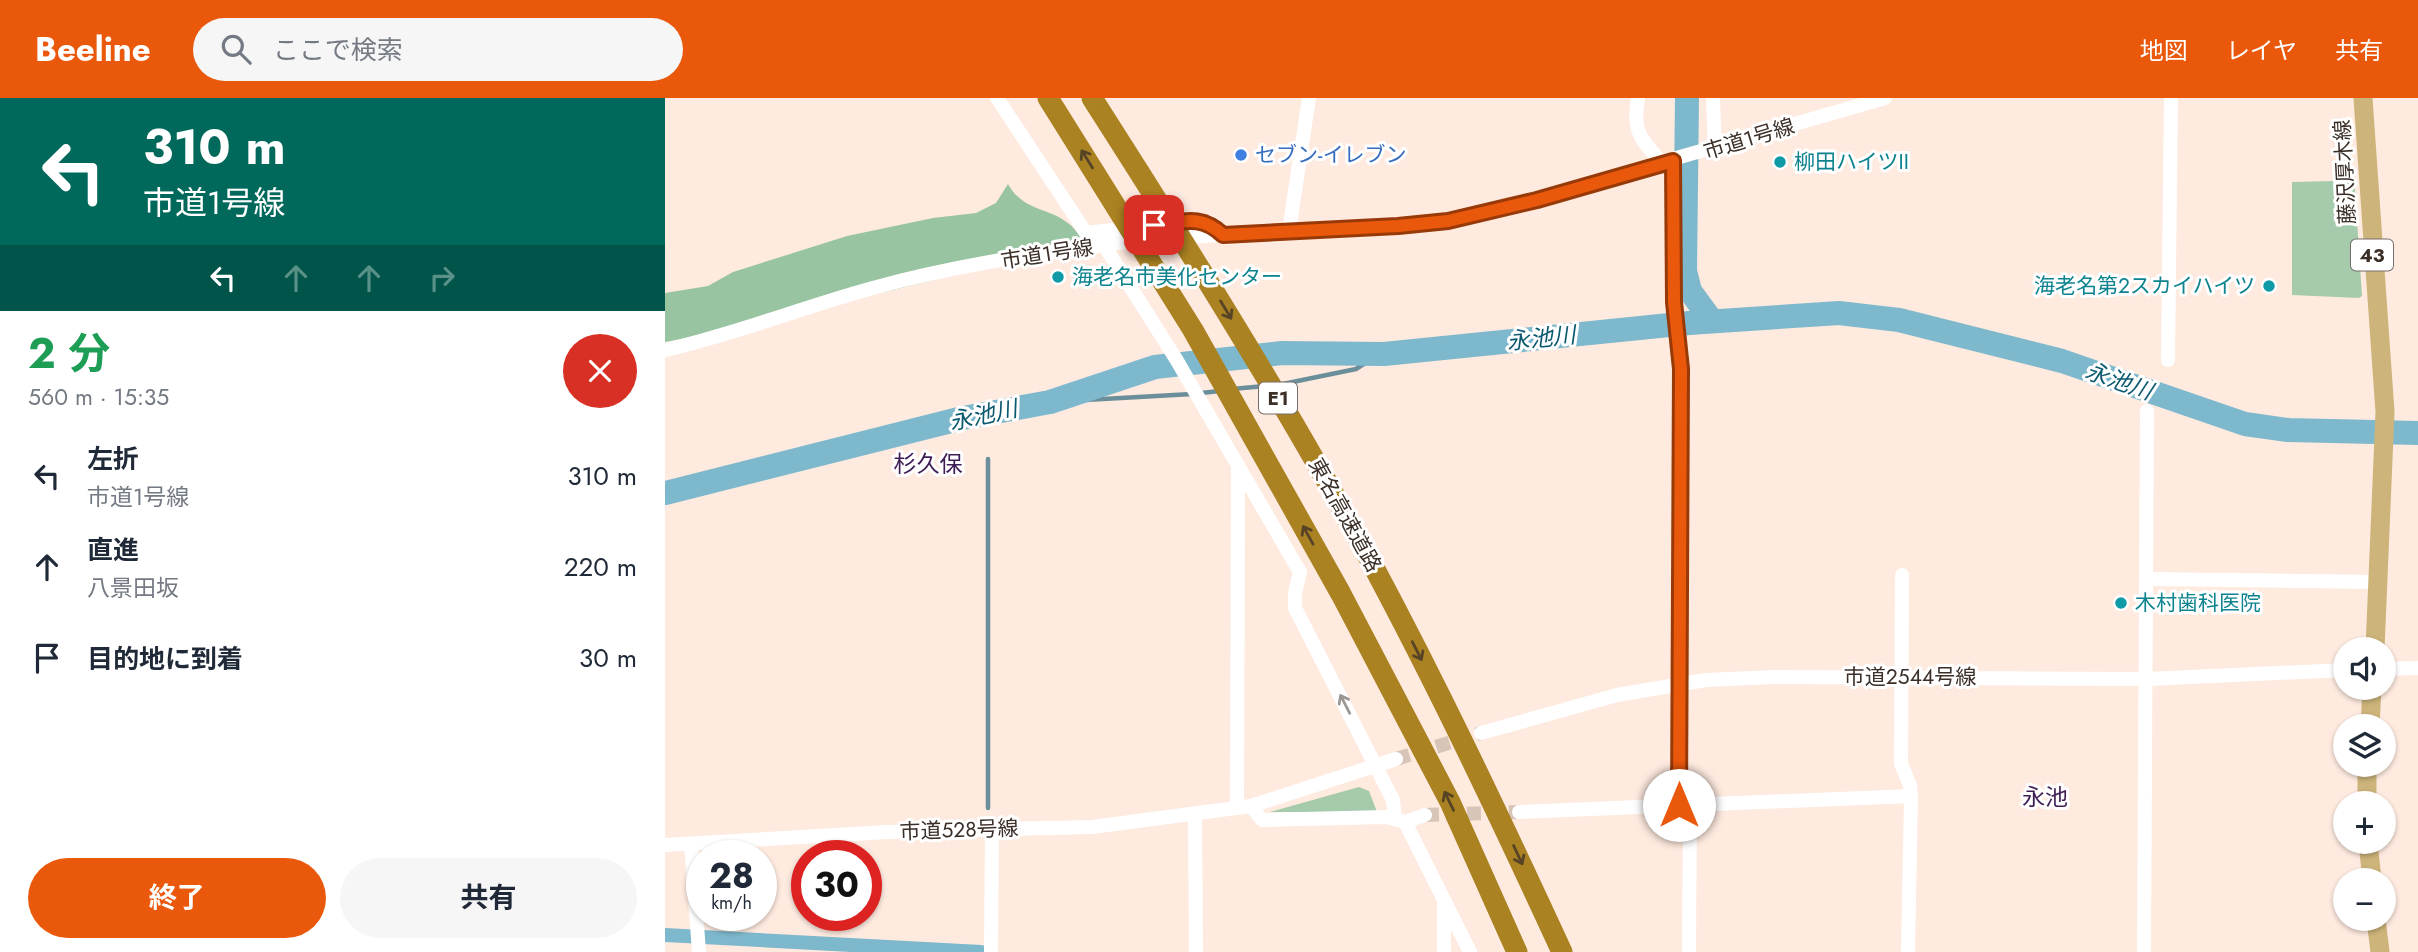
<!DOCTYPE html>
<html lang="ja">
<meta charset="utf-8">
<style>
:root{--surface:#fff;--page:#f6f6f7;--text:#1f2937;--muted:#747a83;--accent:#ea580c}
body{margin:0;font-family:Jost,"Noto Sans JP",sans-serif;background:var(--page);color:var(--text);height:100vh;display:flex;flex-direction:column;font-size:26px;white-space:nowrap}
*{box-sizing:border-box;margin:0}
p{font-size:23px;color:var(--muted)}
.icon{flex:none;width:38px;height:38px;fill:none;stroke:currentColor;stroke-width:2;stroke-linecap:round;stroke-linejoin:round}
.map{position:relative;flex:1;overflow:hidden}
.drawer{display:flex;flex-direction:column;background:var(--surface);width:665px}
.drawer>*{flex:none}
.banner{background:#00695c;color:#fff;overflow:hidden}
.tools{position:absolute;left:1668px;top:539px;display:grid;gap:14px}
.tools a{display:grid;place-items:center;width:63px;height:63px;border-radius:50%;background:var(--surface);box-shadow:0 2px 5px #0004;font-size:35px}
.speed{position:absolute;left:21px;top:742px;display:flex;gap:14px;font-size:35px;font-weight:700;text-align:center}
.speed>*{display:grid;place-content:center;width:91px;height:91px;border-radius:50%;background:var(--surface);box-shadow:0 2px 5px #0004;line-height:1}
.speed small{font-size:18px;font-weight:400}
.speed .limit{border:10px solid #d22;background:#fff;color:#111}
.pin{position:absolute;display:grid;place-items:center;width:60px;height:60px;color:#fff;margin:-30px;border-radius:14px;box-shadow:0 4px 10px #0006}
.me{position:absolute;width:77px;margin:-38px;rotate:0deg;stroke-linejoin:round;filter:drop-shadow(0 0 5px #0008)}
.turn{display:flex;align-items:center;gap:24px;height:147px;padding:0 28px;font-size:32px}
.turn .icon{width:91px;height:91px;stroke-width:2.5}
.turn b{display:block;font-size:49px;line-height:60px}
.lanes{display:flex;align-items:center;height:66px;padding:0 28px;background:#0003;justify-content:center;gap:35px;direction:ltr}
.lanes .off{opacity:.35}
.round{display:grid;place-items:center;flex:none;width:74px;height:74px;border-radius:37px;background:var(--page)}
.head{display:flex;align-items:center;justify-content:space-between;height:119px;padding:0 28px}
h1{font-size:42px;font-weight:700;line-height:52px;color:#1e9e55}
.primary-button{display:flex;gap:14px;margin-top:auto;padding:14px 28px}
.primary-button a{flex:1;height:80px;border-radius:42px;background:var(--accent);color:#fff;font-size:28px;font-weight:700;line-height:80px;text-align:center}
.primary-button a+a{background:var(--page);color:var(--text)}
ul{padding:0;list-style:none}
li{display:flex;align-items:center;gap:21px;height:91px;padding:0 28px}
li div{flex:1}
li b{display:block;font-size:26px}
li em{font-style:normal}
header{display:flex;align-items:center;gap:42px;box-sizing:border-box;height:98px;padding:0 35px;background:var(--accent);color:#fff}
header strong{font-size:33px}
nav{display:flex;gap:38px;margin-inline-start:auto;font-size:24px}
.search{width:490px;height:63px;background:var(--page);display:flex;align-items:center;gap:18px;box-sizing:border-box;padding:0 24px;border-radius:38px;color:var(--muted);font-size:26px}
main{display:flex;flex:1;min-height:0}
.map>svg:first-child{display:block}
</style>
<header>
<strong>Beeline</strong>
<div class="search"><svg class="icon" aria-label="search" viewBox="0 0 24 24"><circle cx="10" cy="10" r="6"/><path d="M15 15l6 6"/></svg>ここで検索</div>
<nav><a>地図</a><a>レイヤ</a><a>共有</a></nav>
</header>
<main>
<section class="drawer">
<div class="banner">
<div class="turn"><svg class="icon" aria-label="left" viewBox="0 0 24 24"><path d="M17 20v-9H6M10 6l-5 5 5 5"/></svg><div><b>310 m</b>市道1号線</div></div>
<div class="lanes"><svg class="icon" aria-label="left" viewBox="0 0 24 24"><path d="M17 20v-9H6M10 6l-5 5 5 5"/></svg><svg class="icon off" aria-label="ahead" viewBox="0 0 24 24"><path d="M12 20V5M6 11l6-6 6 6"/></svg><svg class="icon off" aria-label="ahead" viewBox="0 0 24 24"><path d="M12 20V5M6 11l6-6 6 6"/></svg><svg class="icon off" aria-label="right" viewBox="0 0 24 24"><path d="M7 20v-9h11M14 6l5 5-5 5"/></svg></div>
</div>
<div class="head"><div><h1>2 分</h1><p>560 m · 15:35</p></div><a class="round" style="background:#d93025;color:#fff"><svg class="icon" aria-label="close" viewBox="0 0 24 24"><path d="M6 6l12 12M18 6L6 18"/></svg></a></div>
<ul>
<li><svg class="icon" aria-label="left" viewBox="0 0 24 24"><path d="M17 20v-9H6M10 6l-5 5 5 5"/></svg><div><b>左折</b><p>市道1号線</p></div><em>310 m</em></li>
<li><svg class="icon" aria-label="ahead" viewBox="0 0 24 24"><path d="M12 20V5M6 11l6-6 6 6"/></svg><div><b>直進</b><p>八景田坂</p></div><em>220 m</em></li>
<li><svg class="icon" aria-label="arrive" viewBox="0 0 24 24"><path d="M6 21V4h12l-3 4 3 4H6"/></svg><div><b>目的地に到着</b></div><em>30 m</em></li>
</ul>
<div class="primary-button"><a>終了</a><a>共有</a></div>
</section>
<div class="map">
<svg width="1753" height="854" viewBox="0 0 1753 854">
<rect width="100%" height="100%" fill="#feeadf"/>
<g fill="#a5caac">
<polygon points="1689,76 1697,198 1694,200 1627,197 1627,84 1668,83 1668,77"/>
<polygon points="694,689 704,693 712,714 605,714"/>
</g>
<path fill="#99c4a1" d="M343,86C361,119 396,106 416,140L409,147L70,231L0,244V195L43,188L68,174L182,138L268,120L311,115L331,105Z"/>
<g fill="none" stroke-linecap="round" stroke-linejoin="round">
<g stroke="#6a8f9b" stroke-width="4.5">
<polyline points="613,287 691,271 714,256"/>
<polyline points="567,291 600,288"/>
<polyline points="536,295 555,293"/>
<polyline points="385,304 527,296"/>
<polyline points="323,710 323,361"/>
</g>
<polyline stroke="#7eb8cc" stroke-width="14" points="0,837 316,854"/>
<g stroke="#7eb8cc" stroke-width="24">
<polyline points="1022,0 1020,173 1025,193 1047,223"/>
<polyline points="0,395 298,320 385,304 490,269 617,255 719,256 1024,225 1174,215 1234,222 1397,263 1580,326 1623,332 1753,335"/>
</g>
<g stroke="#d7c5ba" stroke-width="14" stroke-dasharray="14 7" stroke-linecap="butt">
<polyline points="731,661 816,635"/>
<polyline points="760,717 854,714"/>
</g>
<g stroke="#fff" stroke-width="14">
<polyline points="332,0 421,135 535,122 546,125 558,137"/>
<path d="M973,0C967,34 976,42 998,66"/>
<polyline points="1048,0 1050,51"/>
<polyline points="1008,63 1009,204 1016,271 1014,707"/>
<polyline points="624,133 644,0"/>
<polyline points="439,147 511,261 635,474 630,495 630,510 728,702 730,720"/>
<path d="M0,252C71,236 138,209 208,190C283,169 361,157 438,147C562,130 689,140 813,117L1220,0"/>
<polyline points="1503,262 1506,0"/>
<polyline points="1237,477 1236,666 1245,687 1246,698 1243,854"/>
<polyline points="1481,481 1714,484"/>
<polyline points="1718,571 1753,570"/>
<polyline points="816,635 952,597 1041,582 1109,579 1482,581 1680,572"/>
<polyline points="586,708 597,722 722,719 740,724 760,717"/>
<polyline points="572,710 573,369"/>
<polyline points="854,714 1246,698"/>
<polyline points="530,717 531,854"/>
<polyline points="740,724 805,854"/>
<polyline points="26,746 34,854"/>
<polyline points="0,747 222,734 427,729 586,708 731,661"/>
<polyline points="779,803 779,854"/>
<polyline points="326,854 327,730"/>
<polyline points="1024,854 1025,706"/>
<polyline points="1479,854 1482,313"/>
</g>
<g stroke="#cdb47a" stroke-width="19">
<polyline points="1698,0 1720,314 1710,551"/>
<polyline points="1705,628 1707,590"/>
<polyline points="1702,705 1702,667"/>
<polyline points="1703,744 1707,782"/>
<polyline points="1711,821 1715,854"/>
</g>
<g stroke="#ab8221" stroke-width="21">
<polyline points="383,0 528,232 676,496 785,704 852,854"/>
<path d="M427,0C503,119 579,239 649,361C741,521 820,687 897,854"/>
</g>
</g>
<defs><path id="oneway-shaft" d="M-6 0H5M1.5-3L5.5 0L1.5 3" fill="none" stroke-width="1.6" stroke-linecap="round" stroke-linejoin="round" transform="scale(1.75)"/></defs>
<g stroke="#574426">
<use href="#oneway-shaft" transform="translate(422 61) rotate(-122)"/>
<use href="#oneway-shaft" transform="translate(561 212) rotate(59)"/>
<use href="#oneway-shaft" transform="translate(643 437) rotate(-119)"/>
<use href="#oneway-shaft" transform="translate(752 553) rotate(63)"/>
<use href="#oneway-shaft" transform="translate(784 703) rotate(-116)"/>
<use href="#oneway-shaft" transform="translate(853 757) rotate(65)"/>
</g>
<use stroke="#9d9794" href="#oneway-shaft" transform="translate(680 606) rotate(-117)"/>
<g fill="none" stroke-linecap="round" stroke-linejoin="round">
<g stroke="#983908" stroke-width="18">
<path id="route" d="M489,127C518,124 536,116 558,137L733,128L783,123L872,102L1008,63L1009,204L1016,271L1014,707"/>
</g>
<use href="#route" stroke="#ea580c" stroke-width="12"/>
</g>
<circle fill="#3f7fe0" stroke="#fff" stroke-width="2.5" cx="576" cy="57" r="7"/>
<g fill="#0f9aa8" stroke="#fff" stroke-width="2.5">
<circle cx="1115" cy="64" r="7"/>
<circle cx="393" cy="179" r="7"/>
<circle cx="1604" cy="188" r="7"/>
<circle cx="1456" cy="505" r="7"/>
</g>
<g text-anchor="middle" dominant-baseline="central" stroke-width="6" stroke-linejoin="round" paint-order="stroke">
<g fill="#fff" stroke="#766d68" stroke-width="2">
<rect x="1686" y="141.5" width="42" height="31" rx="5"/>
<rect x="594" y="284.5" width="38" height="31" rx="5"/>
</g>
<g font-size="19" font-weight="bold" fill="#3b2f28">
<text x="1707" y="157">43</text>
<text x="613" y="300">E1</text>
</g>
<g font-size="21" fill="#3b2f28" stroke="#fff">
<text transform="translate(1084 41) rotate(-17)">市道1号線</text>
<text transform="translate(1680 74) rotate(-93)">藤沢厚木線</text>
<text transform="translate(382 156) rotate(-9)">市道1号線</text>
<text transform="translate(680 417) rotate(61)">東名高速道路</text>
<text x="1245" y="579">市道2544号線</text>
<text transform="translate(294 732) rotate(-2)">市道528号線</text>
</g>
<g font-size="21" fill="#366cbe" stroke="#fff" text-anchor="start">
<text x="590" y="57">セブン-イレブン</text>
</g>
<g font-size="21" fill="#0d838f" stroke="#fff" text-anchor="start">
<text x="1129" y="64">柳田ハイツII</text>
<text x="407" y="179">海老名市美化センター</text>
<text x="1590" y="188" text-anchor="end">海老名第2スカイハイツ</text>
<text x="1470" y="505">木村歯科医院</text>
</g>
<g font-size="23" font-style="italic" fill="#0b5a70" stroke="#fff">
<text transform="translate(876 240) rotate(-6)">永池川</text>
<text transform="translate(1454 283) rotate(19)">永池川</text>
<text transform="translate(318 317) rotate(-12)">永池川</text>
</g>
<g font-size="23" fill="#3e1d55" stroke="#fff">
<text x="263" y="366">杉久保</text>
<text x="1380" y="699">永池</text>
</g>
</g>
</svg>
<div class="tools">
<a><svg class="icon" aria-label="sound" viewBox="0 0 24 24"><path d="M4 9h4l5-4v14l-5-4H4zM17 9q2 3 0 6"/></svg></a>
<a><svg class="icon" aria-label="layers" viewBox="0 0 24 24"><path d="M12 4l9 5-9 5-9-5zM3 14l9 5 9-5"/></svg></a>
<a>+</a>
<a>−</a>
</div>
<div class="speed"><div>28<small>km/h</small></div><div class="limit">30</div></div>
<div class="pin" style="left:489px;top:127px;background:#d93025"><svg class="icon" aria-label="arrive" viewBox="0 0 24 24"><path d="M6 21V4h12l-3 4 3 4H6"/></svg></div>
<svg class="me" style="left:1014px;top:707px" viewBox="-20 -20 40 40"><circle r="19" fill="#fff"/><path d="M0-13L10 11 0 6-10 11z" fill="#ea580c"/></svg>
</div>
</main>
